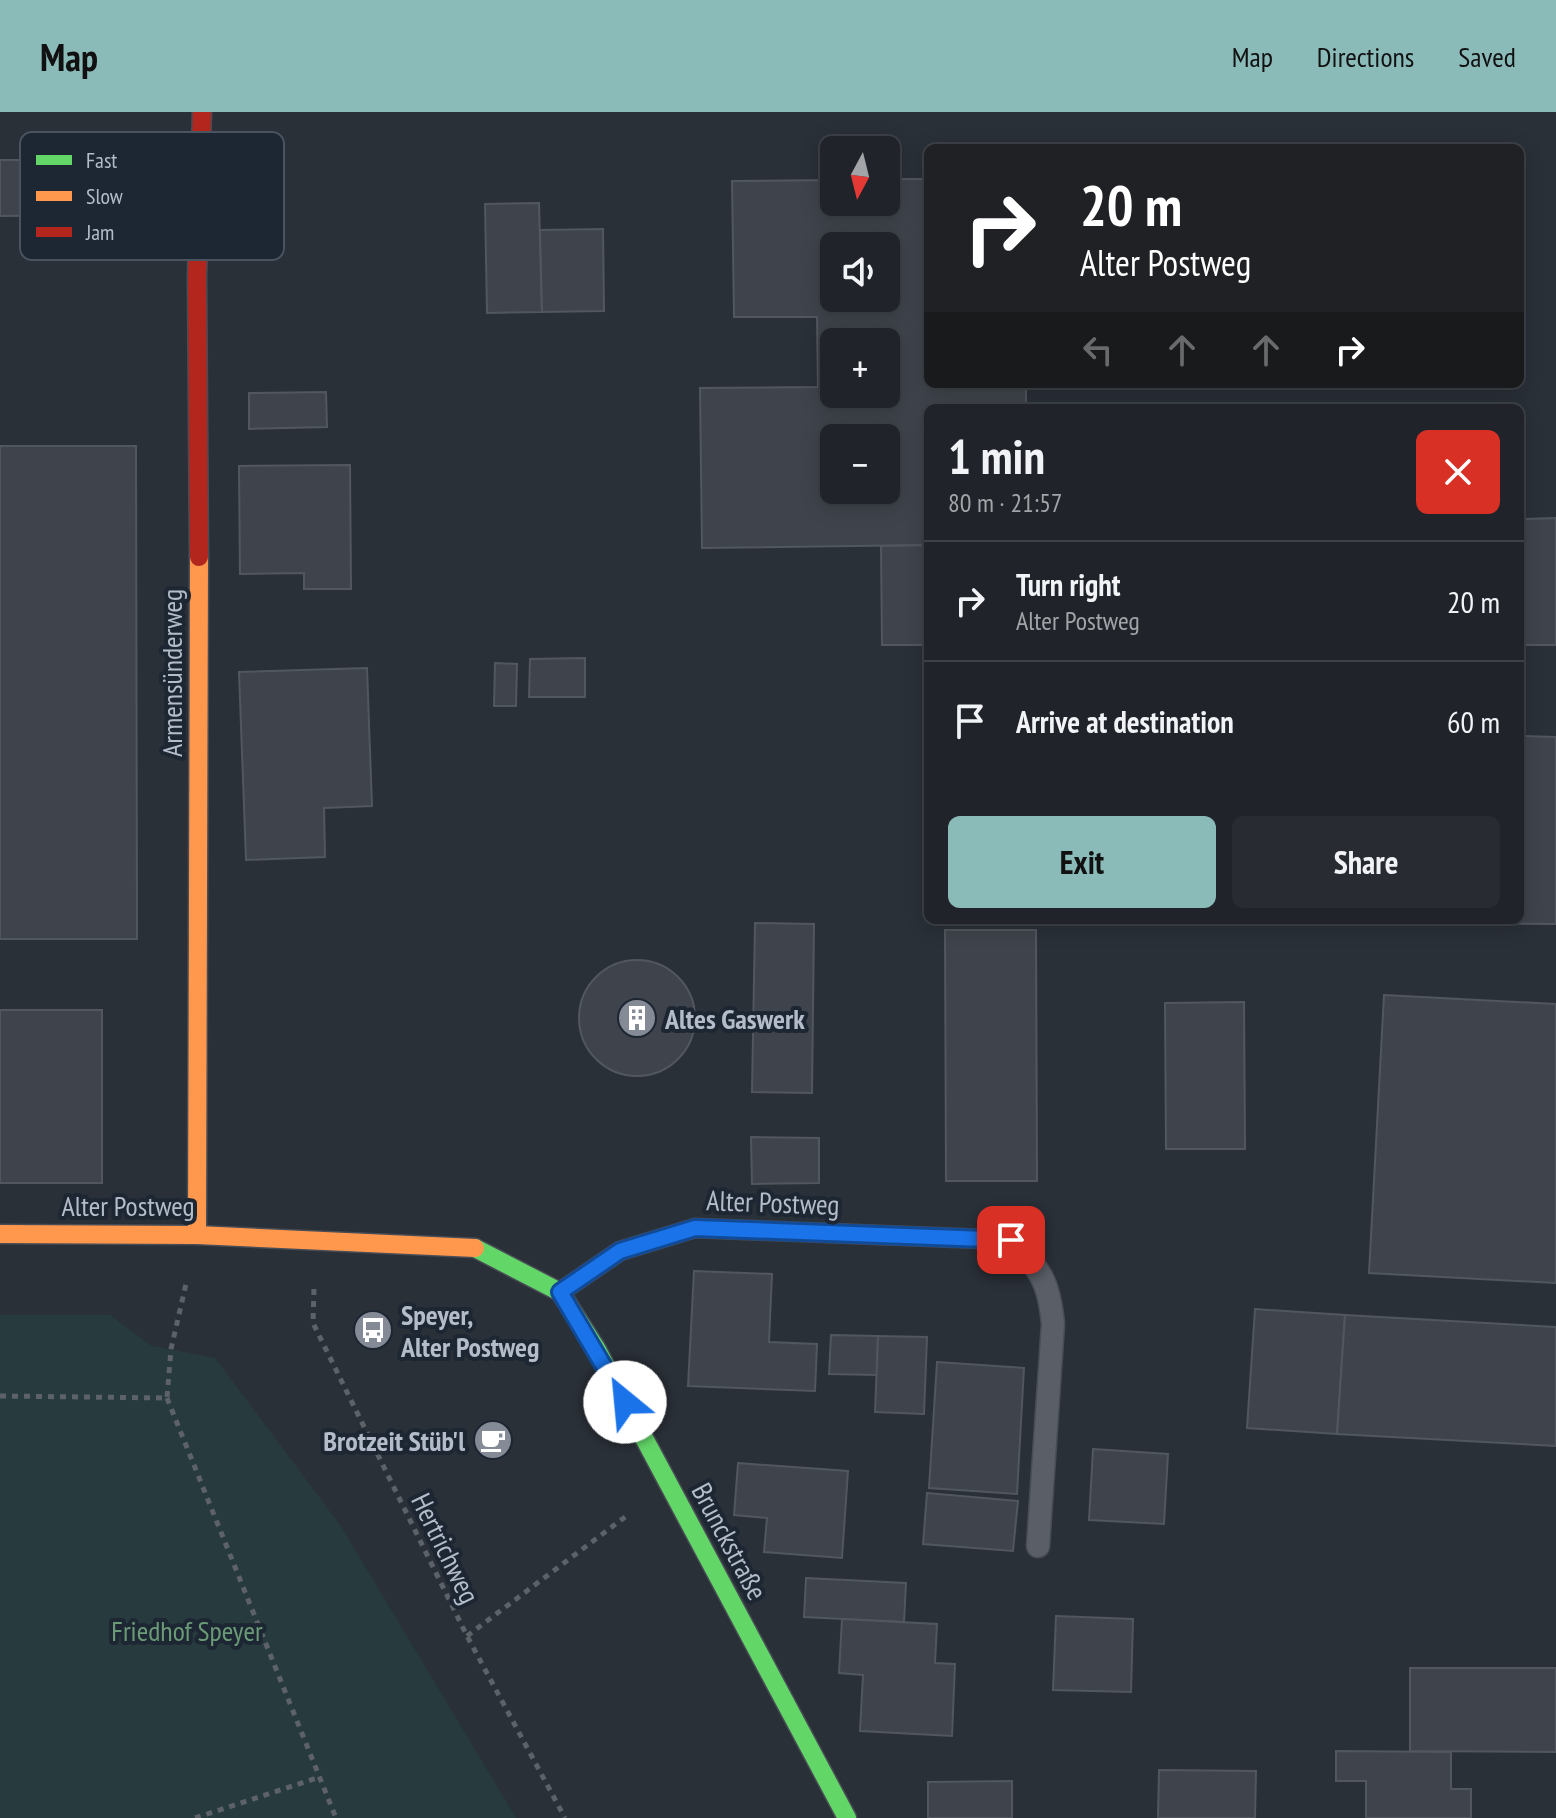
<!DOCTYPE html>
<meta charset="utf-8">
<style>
:root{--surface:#20242a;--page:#282c32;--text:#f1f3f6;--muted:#a2a4a8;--line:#3d4147;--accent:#8bbbb9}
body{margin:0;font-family:"PT Sans Narrow",sans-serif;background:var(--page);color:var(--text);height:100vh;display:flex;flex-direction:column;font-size:30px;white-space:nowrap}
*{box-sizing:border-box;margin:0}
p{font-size:26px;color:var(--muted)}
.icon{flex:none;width:44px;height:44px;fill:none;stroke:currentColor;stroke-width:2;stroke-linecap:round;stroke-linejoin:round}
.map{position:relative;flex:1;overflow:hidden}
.drawer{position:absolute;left:924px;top:292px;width:600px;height:520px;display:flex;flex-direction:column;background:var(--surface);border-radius:12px;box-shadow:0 4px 20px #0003,0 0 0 2px var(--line)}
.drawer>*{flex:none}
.guide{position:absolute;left:924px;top:32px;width:600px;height:244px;border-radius:12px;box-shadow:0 4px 20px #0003,0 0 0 2px var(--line);background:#202124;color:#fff;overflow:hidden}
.needle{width:52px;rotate:187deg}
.tools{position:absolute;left:820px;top:24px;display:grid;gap:16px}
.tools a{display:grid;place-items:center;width:80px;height:80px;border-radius:12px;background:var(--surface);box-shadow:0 4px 20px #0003,0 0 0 2px var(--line);font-size:40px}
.pin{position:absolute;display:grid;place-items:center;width:68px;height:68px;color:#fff;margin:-34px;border-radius:16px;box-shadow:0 4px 12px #0006}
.me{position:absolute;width:88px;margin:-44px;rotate:332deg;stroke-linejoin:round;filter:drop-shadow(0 0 6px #0008)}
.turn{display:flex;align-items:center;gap:28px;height:168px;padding:0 24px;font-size:36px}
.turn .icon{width:104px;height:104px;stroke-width:2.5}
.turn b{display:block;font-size:56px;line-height:68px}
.lanes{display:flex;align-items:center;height:76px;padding:0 24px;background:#0003;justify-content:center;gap:40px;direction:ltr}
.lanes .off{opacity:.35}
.round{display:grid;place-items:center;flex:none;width:84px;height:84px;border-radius:12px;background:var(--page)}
.head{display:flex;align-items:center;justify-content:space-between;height:136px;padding:0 24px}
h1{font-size:48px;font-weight:800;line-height:60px}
.button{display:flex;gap:16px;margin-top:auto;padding:16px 24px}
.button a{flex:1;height:92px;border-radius:12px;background:var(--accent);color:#111;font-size:32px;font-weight:800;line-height:92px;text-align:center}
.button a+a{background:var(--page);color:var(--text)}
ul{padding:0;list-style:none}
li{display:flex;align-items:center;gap:24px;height:120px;padding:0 24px;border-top:2px solid var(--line)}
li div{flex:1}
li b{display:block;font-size:30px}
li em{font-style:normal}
header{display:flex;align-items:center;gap:48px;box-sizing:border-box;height:112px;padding:0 40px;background:var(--accent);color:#111}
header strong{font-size:38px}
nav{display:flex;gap:44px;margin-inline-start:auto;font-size:28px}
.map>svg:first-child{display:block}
</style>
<header>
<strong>Map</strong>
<nav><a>Map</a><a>Directions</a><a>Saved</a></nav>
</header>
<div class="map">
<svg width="1556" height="1706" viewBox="0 0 1556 1706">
<rect width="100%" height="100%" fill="#2a3038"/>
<polygon fill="#273a3e" points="0,1203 110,1203 152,1234 215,1246 340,1413 516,1706 0,1706"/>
<g fill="#3f444c" stroke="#52575f" stroke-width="2" fill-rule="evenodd">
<polygon points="0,48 132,48 132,103 0,104"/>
<path d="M886,67H928V272H1026V296H928V433L702,436L700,276L818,275L817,205H734L732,69L834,68V90H886ZM834,134H886V186H834ZM834,230H886V282H834ZM834,326H886V378H834Z"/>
<polygon points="539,91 542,200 487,201 485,92"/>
<polygon points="603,117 604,199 542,200 540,118"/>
<polygon points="326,280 327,315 249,317 249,281"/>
<polygon points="0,334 136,334 137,827 0,827"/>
<polygon points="350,353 351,477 304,477 304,461 240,462 239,354"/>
<polygon points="1556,406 1556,533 1520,533 1520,407"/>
<polygon points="928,433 928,533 882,533 881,434"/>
<polygon points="585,546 585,585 529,585 530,547"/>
<polygon points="495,551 517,552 516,594 494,594"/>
<polygon points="367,556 372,694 324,696 325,745 246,748 239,560"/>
<polygon points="1520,624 1556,625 1556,812 1390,811 1390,808 1520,808"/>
<polygon points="923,661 928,661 928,752 924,752"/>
<polygon points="755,811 814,812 812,981 752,980"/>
<polygon points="945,818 1036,818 1037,1069 946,1069"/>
<circle cx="637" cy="906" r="58"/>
<polygon points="1384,883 1556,892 1556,1171 1369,1161"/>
<polygon points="1244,890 1245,1037 1166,1037 1165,891"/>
<rect x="0" y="898" width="102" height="173"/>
<polygon points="751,1025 819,1026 819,1071 752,1072"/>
<polygon points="694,1159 772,1162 769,1230 817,1232 815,1279 688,1274"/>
<polygon points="1255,1197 1345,1203 1337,1322 1247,1316"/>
<polygon points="1345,1203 1556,1215 1556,1334 1337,1322"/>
<polygon points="831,1223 878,1224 877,1263 829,1262"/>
<polygon points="878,1224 927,1225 924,1302 875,1300"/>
<polygon points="937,1250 1024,1256 1017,1382 929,1376"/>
<polygon points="1093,1337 1168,1342 1164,1412 1089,1408"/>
<polygon points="738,1351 848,1359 842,1446 764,1440 767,1406 734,1403"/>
<polygon points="927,1381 1018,1389 1013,1439 923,1432"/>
<polygon points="806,1466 906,1471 904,1510 804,1505"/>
<polygon points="1056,1504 1133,1507 1131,1580 1053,1578"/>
<polygon points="842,1507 937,1512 935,1551 955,1552 952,1624 860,1619 863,1563 839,1561"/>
<polygon points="1410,1556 1556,1556 1556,1640 1410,1639"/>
<polygon points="1336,1639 1451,1640 1451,1677 1471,1677 1471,1706 1366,1706 1366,1669 1336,1669"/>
<polygon points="1159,1658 1256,1659 1255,1706 1158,1706"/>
<polygon points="1012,1669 1012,1706 928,1706 928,1670"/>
</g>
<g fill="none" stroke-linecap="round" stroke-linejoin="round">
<g stroke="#484c55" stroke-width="25">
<path id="lane" d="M1011,1128C1041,1158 1049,1170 1053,1212L1038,1434"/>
</g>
<g stroke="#484c55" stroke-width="21">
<polyline id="fast" points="475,1136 560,1180 596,1236 847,1706"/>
</g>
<g stroke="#484c55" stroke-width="21">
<g id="slow">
<polyline points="0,1122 197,1123 475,1136"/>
<polyline points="197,1123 199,445"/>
</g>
</g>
<g stroke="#484c55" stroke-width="21">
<g id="jam">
<polyline points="199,445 197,165 202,0"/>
<polyline points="560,1180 620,1139 695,1116 1011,1128"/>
</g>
</g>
<g stroke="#5c6268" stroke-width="5" stroke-dasharray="6 6" stroke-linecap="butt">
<polyline points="314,1177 313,1211 467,1524 565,1706"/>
<polyline points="0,1284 167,1286 171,1237 186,1172"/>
<polyline points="167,1286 336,1706"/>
<polyline points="467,1524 629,1402"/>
<polyline points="195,1706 317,1666"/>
</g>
<use href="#lane" stroke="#5a5e66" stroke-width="22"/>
<use href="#fast" stroke="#63d668" stroke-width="18"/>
<use href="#slow" stroke="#ff974d" stroke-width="18"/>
<use href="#jam" stroke="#b3261e" stroke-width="18"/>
</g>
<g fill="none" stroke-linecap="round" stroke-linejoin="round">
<g stroke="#114b97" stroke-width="20">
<polyline id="route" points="625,1290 560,1180 620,1139 695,1116 1011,1128"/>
</g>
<use href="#route" stroke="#1a73e8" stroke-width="14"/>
</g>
<defs>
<g id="building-disc" transform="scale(2)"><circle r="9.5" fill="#848b96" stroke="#1d2633"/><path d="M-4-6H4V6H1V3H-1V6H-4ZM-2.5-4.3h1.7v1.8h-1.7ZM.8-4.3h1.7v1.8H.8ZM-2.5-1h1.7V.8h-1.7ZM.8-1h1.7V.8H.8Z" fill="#fff"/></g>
<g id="bus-disc" transform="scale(2)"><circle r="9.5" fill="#848b96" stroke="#1d2633"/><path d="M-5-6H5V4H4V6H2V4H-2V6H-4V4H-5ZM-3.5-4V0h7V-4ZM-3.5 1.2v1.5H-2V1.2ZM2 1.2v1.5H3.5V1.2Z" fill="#fff"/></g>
<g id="cafe-disc" transform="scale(2)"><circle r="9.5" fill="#848b96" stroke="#1d2633"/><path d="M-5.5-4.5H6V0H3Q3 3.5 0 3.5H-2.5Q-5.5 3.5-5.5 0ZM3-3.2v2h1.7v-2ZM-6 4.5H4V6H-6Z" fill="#fff"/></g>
</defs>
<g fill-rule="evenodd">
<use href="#building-disc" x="637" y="906"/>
<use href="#bus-disc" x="373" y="1218"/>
<use href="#cafe-disc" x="493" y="1328"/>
</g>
<g text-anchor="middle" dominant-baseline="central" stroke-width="8" stroke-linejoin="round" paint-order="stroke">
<g font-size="28" fill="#b4bcc9" stroke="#1d2633">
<text transform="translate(171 561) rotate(-90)">Armensünderweg</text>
<text transform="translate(773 1090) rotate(2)">Alter Postweg</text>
<text x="128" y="1093">Alter Postweg</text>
<text transform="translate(730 1429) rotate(62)">Brunckstraße</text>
<text transform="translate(446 1436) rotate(64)">Hertrichweg</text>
</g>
<g font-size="28" font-weight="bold" fill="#b4bcc9" stroke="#1d2633" text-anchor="start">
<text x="665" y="906">Altes Gaswerk</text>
<text x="401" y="1202">Speyer,<tspan x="401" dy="32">Alter Postweg</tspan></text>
<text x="465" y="1328" text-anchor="end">Brotzeit Stüb'l</text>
</g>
<g font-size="28" fill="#6b9a76" stroke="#1d2633">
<text x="187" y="1518">Friedhof Speyer</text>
</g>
</g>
<rect x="20" y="20" width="264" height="128" rx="12" fill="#1d2633" stroke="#4a5360" stroke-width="2"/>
<rect x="36" y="43" width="36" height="10" fill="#63d668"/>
<rect x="36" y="79" width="36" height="10" fill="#ff974d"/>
<rect x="36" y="115" width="36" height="10" fill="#b3261e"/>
<g font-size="22" fill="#b4bcc9">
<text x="86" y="56">Fast</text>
<text x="86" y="92">Slow</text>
<text x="86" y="128">Jam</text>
</g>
</svg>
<div class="tools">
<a><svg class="needle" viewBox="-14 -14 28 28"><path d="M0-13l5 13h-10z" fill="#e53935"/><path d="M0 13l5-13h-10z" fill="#a2a4a8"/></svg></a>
<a><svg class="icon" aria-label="sound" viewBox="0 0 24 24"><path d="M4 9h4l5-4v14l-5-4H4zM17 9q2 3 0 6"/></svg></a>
<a>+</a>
<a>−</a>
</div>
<div class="pin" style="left:1011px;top:1128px;background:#d93025"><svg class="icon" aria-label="arrive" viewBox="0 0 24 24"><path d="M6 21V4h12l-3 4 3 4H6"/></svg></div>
<svg class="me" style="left:625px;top:1290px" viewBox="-20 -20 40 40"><circle r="19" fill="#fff"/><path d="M0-13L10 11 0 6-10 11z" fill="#1a73e8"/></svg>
<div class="guide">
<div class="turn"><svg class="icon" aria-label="right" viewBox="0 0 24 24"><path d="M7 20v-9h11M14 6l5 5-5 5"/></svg><div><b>20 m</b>Alter Postweg</div></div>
<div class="lanes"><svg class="icon off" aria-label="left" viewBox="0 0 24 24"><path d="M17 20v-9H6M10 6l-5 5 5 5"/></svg><svg class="icon off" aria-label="ahead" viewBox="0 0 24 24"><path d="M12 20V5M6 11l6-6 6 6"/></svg><svg class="icon off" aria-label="ahead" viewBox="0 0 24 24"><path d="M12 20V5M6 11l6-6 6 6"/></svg><svg class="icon" aria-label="right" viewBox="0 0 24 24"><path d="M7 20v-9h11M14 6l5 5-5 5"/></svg></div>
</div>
<section class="drawer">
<div class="head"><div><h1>1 min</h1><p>80 m · 21:57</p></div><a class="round" style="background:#d93025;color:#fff"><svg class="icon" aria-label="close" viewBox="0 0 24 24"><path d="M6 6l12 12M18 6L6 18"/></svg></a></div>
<ul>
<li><svg class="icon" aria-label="right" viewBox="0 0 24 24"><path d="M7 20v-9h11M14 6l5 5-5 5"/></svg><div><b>Turn right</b><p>Alter Postweg</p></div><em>20 m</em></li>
<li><svg class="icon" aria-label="arrive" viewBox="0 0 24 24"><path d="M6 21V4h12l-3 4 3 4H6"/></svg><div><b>Arrive at destination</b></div><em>60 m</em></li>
</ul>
<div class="button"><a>Exit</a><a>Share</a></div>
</section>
</div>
